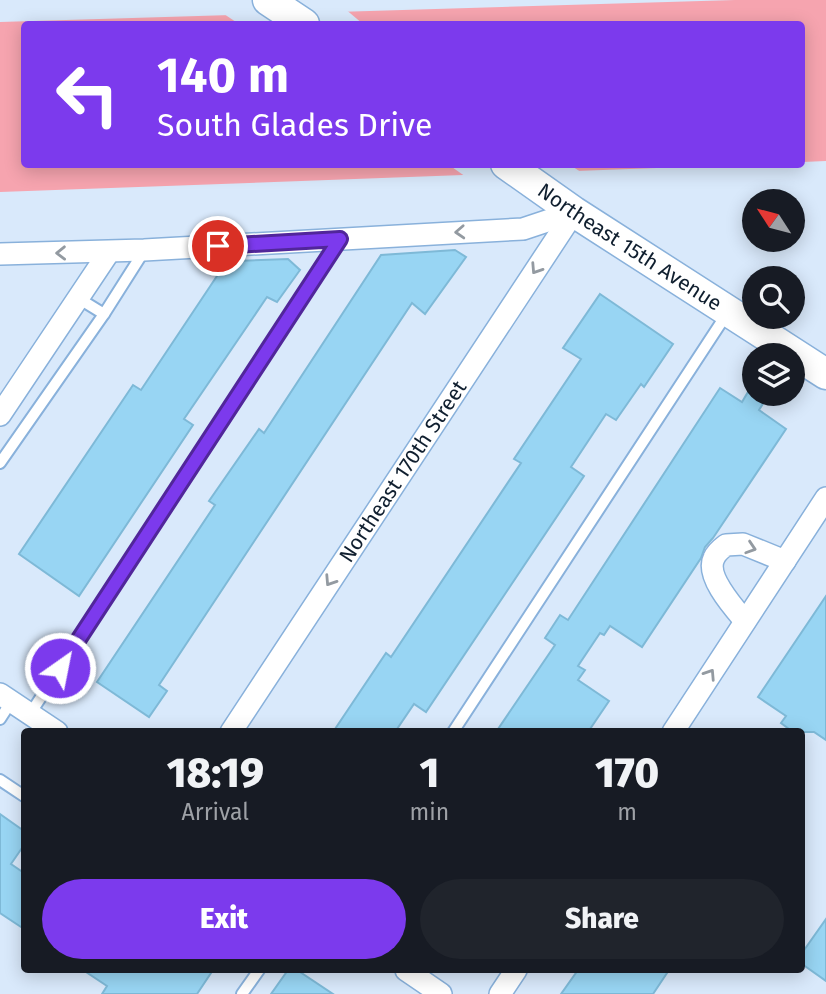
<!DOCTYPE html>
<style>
:root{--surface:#171b24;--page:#20242c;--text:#f1f3f6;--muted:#9ea1a6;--accent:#7c3aed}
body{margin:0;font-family:"Fira Sans",sans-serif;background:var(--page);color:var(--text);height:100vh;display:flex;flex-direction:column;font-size:26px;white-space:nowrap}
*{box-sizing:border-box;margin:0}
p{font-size:23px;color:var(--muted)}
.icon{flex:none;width:38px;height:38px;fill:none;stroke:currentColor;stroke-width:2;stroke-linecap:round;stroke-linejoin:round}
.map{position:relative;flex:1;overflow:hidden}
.sheet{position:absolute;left:21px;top:728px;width:784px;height:245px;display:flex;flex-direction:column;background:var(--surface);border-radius:7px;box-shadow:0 4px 18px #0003}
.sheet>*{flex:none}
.hud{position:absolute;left:21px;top:21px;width:784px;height:147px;border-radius:7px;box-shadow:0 4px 18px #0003;background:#7c3aed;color:#fff;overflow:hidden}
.needle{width:46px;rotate:306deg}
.fabs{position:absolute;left:742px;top:189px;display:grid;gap:14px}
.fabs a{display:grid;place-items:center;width:63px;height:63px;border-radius:50%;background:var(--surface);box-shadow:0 4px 18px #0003;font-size:35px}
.pin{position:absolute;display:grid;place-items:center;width:60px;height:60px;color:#fff;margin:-30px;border:4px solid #fff;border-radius:50%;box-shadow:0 2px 7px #0007}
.me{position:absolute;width:77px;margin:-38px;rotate:33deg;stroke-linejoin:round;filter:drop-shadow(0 0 5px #0008)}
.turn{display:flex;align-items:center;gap:24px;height:147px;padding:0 21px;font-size:32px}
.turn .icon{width:91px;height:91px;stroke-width:2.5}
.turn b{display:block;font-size:49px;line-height:60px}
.eta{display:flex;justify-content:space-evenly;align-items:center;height:119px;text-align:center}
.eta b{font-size:42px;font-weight:800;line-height:49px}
.cta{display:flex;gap:14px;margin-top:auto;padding:14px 21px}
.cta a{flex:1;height:80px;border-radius:42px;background:var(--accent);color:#fff;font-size:28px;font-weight:800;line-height:80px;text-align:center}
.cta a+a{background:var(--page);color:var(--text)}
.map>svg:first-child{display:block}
</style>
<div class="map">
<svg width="826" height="994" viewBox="0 0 826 994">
<rect width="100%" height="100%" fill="#d9e9fb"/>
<polygon fill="#f6a4af" points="735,0 826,0 826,161 802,162 802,24 24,24 24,164 738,165 0,192 0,22"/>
<g fill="#d9e9fb">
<polygon points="344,8 363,24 239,24 221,12"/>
<polygon points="449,165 570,165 584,174 469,179"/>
</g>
<g fill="#98d5f3" stroke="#7eb9d7" stroke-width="2">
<polygon points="455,250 466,257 425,314 412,303 159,685 167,691 149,717 97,682 215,505 209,501 259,429 264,433 381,255"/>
<polygon points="229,258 236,261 288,259 300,270 277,302 267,297 184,419 193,425 79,596 19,554 133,385 141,390"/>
<polygon points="600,294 673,344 644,387 641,384 616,420 606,414 571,467 584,476 426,712 414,704 395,732 333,732 386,653 391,657 521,463 514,459 581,359 563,348"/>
<polygon points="720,388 742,402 748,392 764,402 759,410 786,429 713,538 705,547 701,558 642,647 610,626 604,635 600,633 578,666 585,670 578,680 609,701 588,732 496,732 555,645 545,638 560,615 568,620"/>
<polygon points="826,596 826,740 814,732 793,732 781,723 786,716 758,697"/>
<polygon points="0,814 24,831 24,845 11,864 24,873 24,929 0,913"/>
<polygon points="826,919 826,981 802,964 802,953"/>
<polygon points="83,970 213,970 197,994 102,994 107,986"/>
<polygon points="288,970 297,970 333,994 271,994"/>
<polygon points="578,970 669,970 653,994 561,994"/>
</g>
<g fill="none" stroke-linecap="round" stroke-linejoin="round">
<g stroke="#89b1db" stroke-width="14">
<g id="lane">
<polyline points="78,298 104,314"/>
<polyline points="0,463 104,314 144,251"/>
<polyline points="30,714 340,239"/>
<polyline points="0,719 11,702"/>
<polyline points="453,732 728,312"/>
<polyline points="0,780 24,796"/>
<polyline points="242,994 259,970"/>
</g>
</g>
<g stroke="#89b1db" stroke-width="24">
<g id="street">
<polyline points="0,254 144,250 523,229 574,212"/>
<polyline points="0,415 109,252"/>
<path d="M745,621C734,608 705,576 714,558C716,553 722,548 726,545L743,544L785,561"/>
<polyline points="0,694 57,732"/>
<path id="s1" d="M231,732L574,212"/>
<polyline points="673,732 826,498"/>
<polyline points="406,970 441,994"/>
<polyline points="500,994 516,970"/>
</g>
</g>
<g stroke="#89b1db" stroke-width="33">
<g id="secondary">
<polyline points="268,0 304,24"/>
<path id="s2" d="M506,164L574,212L826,374"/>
</g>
</g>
<use href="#lane" stroke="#fff" stroke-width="10"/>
<use href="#street" stroke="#fff" stroke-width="21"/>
<use href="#secondary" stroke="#fff" stroke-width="30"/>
</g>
<defs><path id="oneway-chevron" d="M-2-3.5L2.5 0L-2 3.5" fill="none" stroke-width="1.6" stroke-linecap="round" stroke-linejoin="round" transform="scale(1.75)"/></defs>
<g stroke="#939aa1">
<use href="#oneway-chevron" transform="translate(460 232) rotate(177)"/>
<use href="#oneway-chevron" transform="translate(61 253) rotate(179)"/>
<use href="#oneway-chevron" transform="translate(536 269) rotate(123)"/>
<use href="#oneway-chevron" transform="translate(751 548) rotate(18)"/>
<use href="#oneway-chevron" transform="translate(330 581) rotate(123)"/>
<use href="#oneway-chevron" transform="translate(710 674) rotate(-57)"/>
</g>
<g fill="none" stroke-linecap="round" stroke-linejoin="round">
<g stroke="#51269a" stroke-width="18">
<polyline id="route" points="60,668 340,239 218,246"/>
</g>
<use href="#route" stroke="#7c3aed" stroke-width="12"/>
</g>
<g text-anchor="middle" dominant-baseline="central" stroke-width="5" stroke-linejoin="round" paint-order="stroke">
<g font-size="21" fill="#101f2f" stroke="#fff">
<text stroke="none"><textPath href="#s2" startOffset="149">Northeast 15th Avenue</textPath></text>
<text stroke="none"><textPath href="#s1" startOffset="312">Northeast 170th Street</textPath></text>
</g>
</g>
</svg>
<div class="fabs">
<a><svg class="needle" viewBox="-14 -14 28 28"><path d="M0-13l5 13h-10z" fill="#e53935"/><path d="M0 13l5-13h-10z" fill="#9ea1a6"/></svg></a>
<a><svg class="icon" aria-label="search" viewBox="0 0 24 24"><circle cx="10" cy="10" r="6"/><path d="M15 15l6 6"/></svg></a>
<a><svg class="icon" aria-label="layers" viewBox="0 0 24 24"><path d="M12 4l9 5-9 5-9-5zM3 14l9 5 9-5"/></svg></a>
</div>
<div class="pin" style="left:218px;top:246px;background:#d93025"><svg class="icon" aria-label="arrive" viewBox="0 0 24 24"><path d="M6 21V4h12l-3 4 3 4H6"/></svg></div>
<svg class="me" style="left:60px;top:668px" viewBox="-20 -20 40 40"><circle r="17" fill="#7c3aed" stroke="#fff" stroke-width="3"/><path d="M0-11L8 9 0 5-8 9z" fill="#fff"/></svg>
<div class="hud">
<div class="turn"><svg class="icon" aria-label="left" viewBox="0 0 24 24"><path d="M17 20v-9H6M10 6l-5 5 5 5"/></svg><div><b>140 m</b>South Glades Drive</div></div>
</div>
<section class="sheet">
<div class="eta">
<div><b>18:19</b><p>Arrival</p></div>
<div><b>1</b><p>min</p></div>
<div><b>170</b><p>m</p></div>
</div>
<div class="cta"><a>Exit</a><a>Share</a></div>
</section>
</div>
